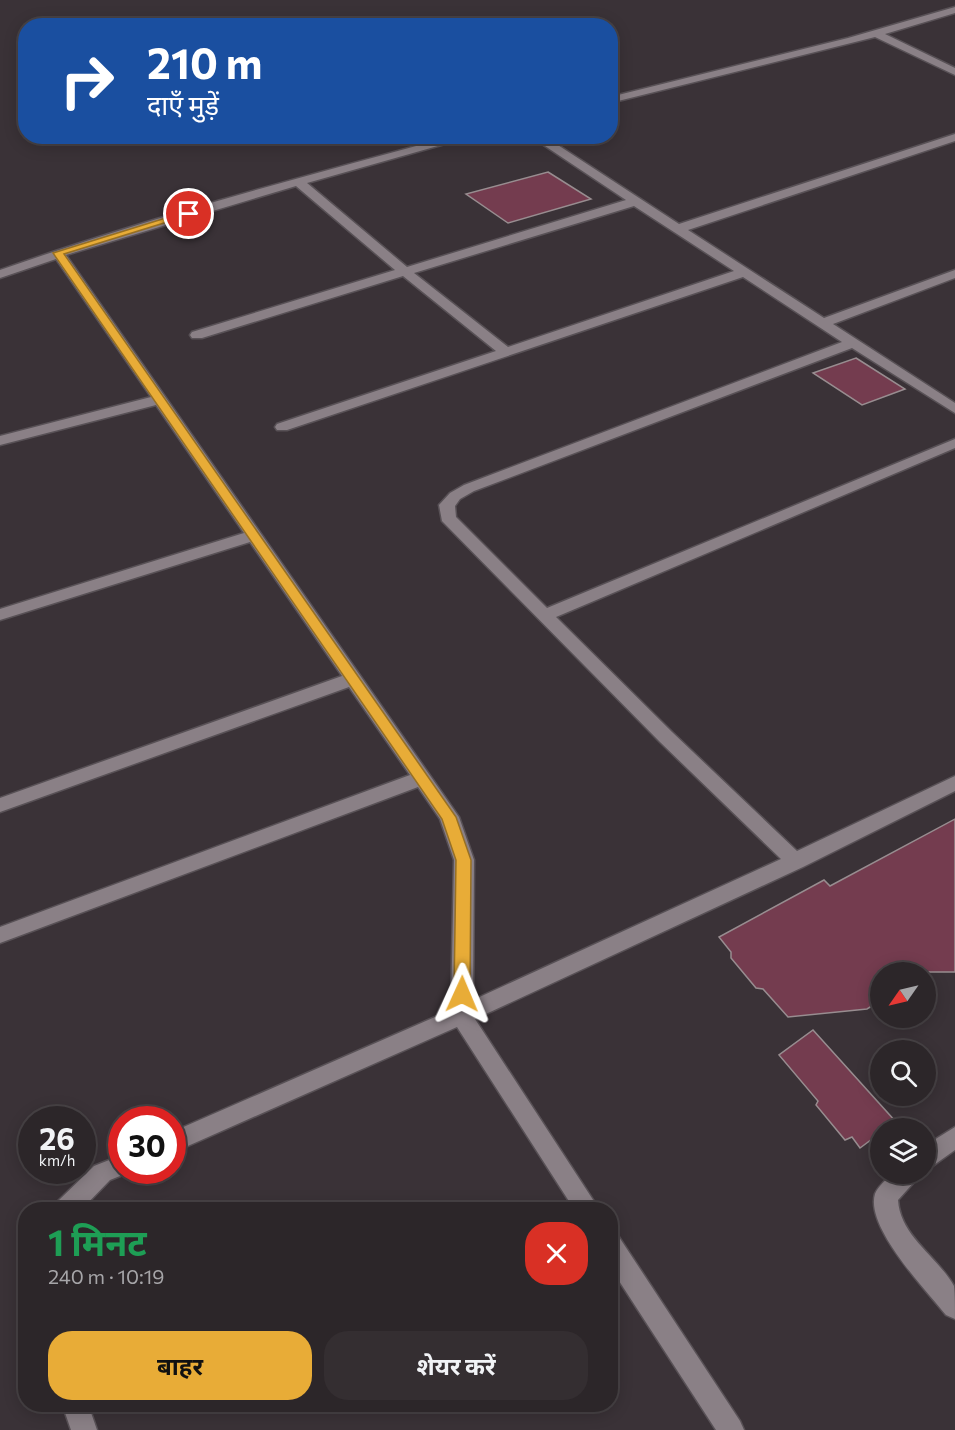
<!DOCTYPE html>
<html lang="hi">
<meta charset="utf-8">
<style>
:root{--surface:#2c2629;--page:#342e31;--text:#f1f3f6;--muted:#a6a5a8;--line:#484346;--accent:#e8ac37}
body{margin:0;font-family:Commissioner,"Noto Sans Devanagari",sans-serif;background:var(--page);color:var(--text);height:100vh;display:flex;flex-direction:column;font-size:22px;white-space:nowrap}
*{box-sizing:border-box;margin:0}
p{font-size:20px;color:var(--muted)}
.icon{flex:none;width:33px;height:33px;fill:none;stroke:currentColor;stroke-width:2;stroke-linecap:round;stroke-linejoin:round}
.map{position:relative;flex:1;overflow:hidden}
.sheet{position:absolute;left:18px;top:1202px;width:600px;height:210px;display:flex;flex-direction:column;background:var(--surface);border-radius:24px;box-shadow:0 3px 15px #0003,0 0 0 2px var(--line)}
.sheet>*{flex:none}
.hud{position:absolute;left:18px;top:18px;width:600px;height:126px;border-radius:24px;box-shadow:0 3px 15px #0003,0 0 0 2px var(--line);background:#1a4fa0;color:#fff;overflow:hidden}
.needle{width:39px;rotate:236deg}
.buttons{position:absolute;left:870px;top:962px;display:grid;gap:12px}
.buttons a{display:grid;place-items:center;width:66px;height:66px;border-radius:50%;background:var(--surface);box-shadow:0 3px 15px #0003,0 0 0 2px var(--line);font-size:30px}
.speed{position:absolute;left:18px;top:1106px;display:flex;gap:12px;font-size:30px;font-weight:700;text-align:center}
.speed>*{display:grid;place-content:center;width:78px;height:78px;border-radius:50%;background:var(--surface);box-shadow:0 3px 15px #0003,0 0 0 2px var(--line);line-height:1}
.speed small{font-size:15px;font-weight:400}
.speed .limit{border:9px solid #d22;background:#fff;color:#111}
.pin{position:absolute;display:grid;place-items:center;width:51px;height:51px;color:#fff;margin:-26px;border:3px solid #fff;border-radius:50%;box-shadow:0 2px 6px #0007}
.me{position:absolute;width:66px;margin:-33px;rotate:1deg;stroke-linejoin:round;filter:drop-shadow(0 0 4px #0008)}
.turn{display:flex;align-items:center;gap:21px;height:126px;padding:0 30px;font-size:27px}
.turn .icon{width:78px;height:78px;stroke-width:2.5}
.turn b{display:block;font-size:42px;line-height:51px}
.round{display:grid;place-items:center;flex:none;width:63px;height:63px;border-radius:24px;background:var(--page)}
.headline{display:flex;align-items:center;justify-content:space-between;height:102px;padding:0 30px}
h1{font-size:36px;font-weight:700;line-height:45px;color:#1e9e55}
.action{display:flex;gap:12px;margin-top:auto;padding:12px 30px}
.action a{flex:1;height:69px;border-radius:24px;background:var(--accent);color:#111;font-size:24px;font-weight:700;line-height:69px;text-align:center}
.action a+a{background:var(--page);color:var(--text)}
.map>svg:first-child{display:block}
</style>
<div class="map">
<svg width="955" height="1430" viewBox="0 0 955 1430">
<rect width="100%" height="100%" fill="#3a3237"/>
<g fill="#743c4f" stroke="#988d90" stroke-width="1.5">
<polygon points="548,172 591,199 508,223 466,194"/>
<polygon points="856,358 905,389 862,405 813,373"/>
<polygon points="955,819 955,972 880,972 880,1001 867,1009 788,1017 763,989 756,988 731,958 731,952 719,937 824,880 830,886"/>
<polygon points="813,1030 896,1122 888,1128 880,1128 880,1133 860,1148 852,1137 845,1140 816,1105 818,1101 779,1055"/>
</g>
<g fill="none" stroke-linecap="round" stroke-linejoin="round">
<g stroke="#585156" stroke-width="3">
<g id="street">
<polygon points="955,7 955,13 885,34 955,68 955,75 875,37 610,103 610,97 848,38"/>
<path d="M955,134V141L688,230L824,318L955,270V278L833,324L955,403V413L852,348L474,491L460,499L455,506L456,517L547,608L955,439V448L556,617L672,732L797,851L955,776V791L803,867L475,1019L599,1209H574L457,1027L172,1153V1132L451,1010L454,860L440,819L418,787L0,943V927L410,775L349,687L0,812V798L342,676L250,542L0,620V609L244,533L156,405L0,445V436L151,397L56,259L0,278V270C148,218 301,177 453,136H473L307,183L407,267L626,200L530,136H544L679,224ZM296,186L395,270L192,332L190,335L192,338H202L403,276L496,351L277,424L275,427L277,430H287L743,277L842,342L464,485L450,493L439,505L442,521L660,742L781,859L473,1000L474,860L459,817L66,255ZM634,206L734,271L508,347L414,273Z"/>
<polygon points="955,1127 955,1150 934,1165 926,1168 926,1145"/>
<polygon points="122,1155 122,1170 131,1170 130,1172 110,1180 82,1209 54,1209 58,1201 94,1166"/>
<path d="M893,1173H920L916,1180L898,1200C900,1236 937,1256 954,1286C955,1294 955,1310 955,1319L946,1315C926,1290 865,1227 875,1194C878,1186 887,1179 893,1173Z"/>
<polygon points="610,1234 619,1237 740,1421 744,1430 716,1430 610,1267"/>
<polygon points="62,1404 88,1404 97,1430 71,1430"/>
</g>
</g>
<use href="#street" fill="#8a8086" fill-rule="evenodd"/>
</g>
<polygon fill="#e8ac37" stroke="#977024" stroke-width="1.5" points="185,212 193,214 64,254 456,817 471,860 470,994 468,999 462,1001 457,999 454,994 456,860 442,819 53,253"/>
</svg>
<div class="buttons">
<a><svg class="needle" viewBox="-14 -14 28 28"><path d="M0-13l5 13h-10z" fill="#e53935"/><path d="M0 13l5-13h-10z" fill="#a6a5a8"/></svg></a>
<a><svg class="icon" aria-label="search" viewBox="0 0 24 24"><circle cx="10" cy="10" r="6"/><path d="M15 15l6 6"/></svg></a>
<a><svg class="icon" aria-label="layers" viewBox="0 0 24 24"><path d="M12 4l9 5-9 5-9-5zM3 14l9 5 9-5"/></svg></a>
</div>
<div class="speed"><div>26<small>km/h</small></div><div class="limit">30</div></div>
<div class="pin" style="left:189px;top:214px;background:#d93025"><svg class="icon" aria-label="arrive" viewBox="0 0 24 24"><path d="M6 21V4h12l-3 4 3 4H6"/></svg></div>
<svg class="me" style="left:462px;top:994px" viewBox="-20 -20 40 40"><path d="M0-17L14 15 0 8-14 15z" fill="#e8ac37" stroke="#fff" stroke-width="4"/></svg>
<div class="hud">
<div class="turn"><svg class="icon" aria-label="right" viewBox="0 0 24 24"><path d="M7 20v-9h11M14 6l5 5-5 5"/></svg><div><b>210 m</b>दाएँ मुड़ें</div></div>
</div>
<section class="sheet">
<div class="headline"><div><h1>1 मिनट</h1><p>240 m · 10:19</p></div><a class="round" style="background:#d93025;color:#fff"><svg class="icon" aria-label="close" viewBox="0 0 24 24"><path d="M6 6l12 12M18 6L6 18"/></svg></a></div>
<div class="action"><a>बाहर</a><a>शेयर करें</a></div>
</section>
</div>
